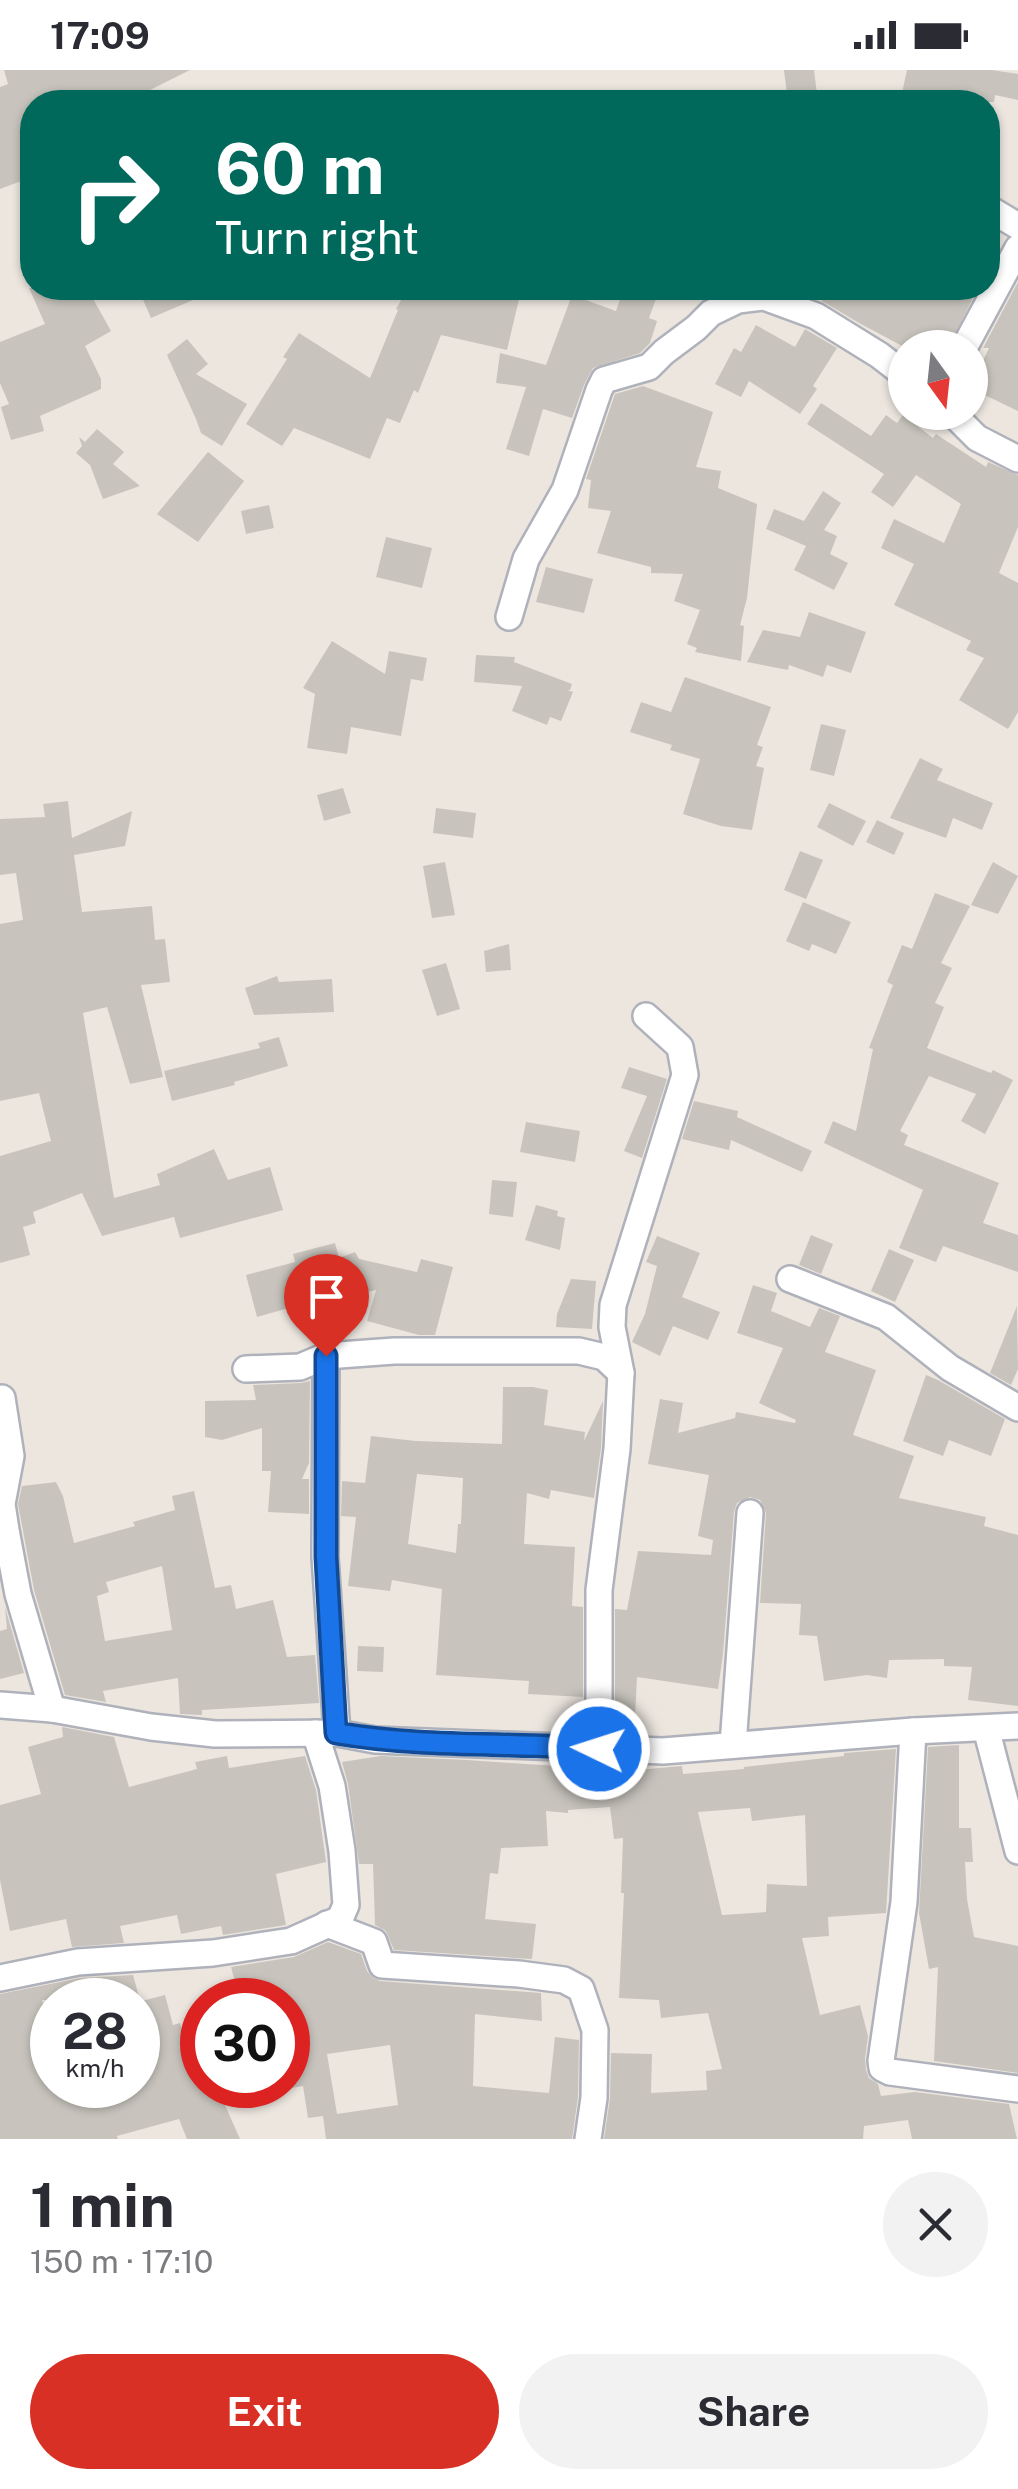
<!DOCTYPE html>
<meta charset="utf-8">
<style>
:root{--surface:#fff;--page:#f2f2f3;--text:#2b2b33;--muted:#7c7c81;--accent:#d93025}
body{margin:0;font-family:"Public Sans",sans-serif;background:var(--page);color:var(--text);height:100vh;display:flex;flex-direction:column;font-size:38px;white-space:nowrap}
*{box-sizing:border-box;margin:0}
p{font-size:32px;color:var(--muted)}
.icon{flex:none;width:55px;height:55px;fill:none;stroke:currentColor;stroke-width:2;stroke-linecap:round;stroke-linejoin:round}
.map{position:relative;height:2069px;overflow:hidden}
.details{display:flex;flex-direction:column;background:var(--surface);flex:1}
.details>*{flex:none}
.guide{position:absolute;left:20px;top:20px;width:980px;height:210px;border-radius:40px;box-shadow:0 2px 8px #0004;background:#00695c;color:#fff;overflow:hidden}
.needle{width:65px;rotate:165deg}
.tools{position:absolute;left:888px;top:260px;display:grid;gap:20px}
.tools a{display:grid;place-items:center;width:100px;height:100px;border-radius:50%;background:var(--surface);box-shadow:0 2px 8px #0004;font-size:50px}
.speed{position:absolute;left:30px;top:1908px;display:flex;gap:20px;font-size:50px;font-weight:700;text-align:center}
.speed>*{display:grid;place-content:center;width:130px;height:130px;border-radius:50%;background:var(--surface);box-shadow:0 2px 8px #0004;line-height:1}
.speed small{font-size:25px;font-weight:400}
.speed .limit{border:15px solid #d22;background:#fff;color:#111}
.pin{position:absolute;display:grid;place-items:center;width:85px;height:85px;color:#fff;margin:-102px -42px;border-radius:50% 50% 50% 0;rotate:-45deg;box-shadow:0 0 10px #0007}
.pin .icon{rotate:45deg}
.me{position:absolute;width:110px;margin:-55px;rotate:274deg;stroke-linejoin:round;filter:drop-shadow(0 0 8px #0008)}
.turn{display:flex;align-items:center;gap:35px;height:210px;padding:0 30px;font-size:45px}
.turn .icon{width:130px;height:130px;stroke-width:2.5}
.turn b{display:block;font-size:70px;line-height:85px}
.round{display:grid;place-items:center;flex:none;width:105px;height:105px;border-radius:52px;background:var(--page)}
.headline{display:flex;align-items:center;justify-content:space-between;height:170px;padding:0 30px}
h1{font-size:60px;font-weight:700;line-height:75px}
.button{display:flex;gap:20px;margin-top:auto;padding:20px 30px}
.button a{flex:1;height:115px;border-radius:60px;background:var(--accent);color:#fff;font-size:40px;font-weight:700;line-height:115px;text-align:center}
.button a+a{background:var(--page);color:var(--text)}
.status{display:flex;justify-content:space-between;align-items:center;height:70px;padding:0 50px;background:var(--surface);direction:ltr}
.status svg{height:28px;fill:currentColor}
.map>svg:first-child{display:block}
</style>
<div class="status"><b>17:09</b><svg viewBox="0 0 49 12"><path d="M0 12V9h3v3zM5 12V6h3v6zM10 12V3h3v9zM15 12V0h3v12zM26 1h20v11H26zM47 4h2v5h-2z"/></svg></div>
<div class="map">
<svg width="1018" height="2069" viewBox="0 0 1018 2069">
<rect width="100%" height="100%" fill="#ece6df"/>
<g fill="#c8c4bd" fill-rule="evenodd">
<polygon points="4,0 190,0 126,32 32,32 32,107 0,119 0,17 8,14"/>
<polygon points="784,0 814,0 818,32 788,32"/>
<polygon points="907,0 992,0 1018,4 1018,30 995,25 994,32 900,32"/>
<polygon points="1018,212 1018,341 970,318 989,278 983,278"/>
<polygon points="29,218 87,218 111,261 85,276 101,309 101,319 40,346 44,361 11,370 1,337 9,334 0,313 0,272 45,254"/>
<polygon points="138,218 221,218 151,248"/>
<polygon points="408,218 486,218 520,225 507,280 441,265 418,323 414,320 400,353 387,348 370,389 294,358 282,376 246,354 287,289 283,287 299,263 370,308 398,240 396,239"/>
<polygon points="624,218 631,218 657,226 649,248 657,251 650,273 640,283 593,298 584,315 572,348 543,339 529,386 506,379 526,317 496,313 500,283 546,295 572,225 616,241"/>
<polygon points="830,218 978,218 948,278 906,278 859,253 822,231"/>
<polygon points="756,255 795,277 805,259 837,278 813,316 817,319 800,344 749,311 741,327 715,314 734,278 741,282"/>
<polygon points="187,269 208,294 196,304 247,334 222,376 201,363 196,349 167,285"/>
<polygon points="643,316 713,342 696,397 721,401 718,418 757,434 747,528 740,555 744,556 741,591 695,582 697,578 687,574 700,540 674,531 683,504 651,503 651,497 597,483 611,441 588,438 591,410 586,409 615,324"/>
<polygon points="821,333 871,366 886,345 897,353 903,345 933,368 936,364 986,397 988,392 1018,405 1018,457 999,503 1018,513 1018,642 1008,659 959,630 984,588 966,580 971,571 894,535 914,494 881,478 894,449 944,473 961,434 916,405 893,437 871,422 884,404 807,354"/>
<polygon points="97,359 124,382 113,394 140,416 103,429 90,395 76,383 82,376 79,367 85,372"/>
<polygon points="208,382 244,411 198,472 157,444"/>
<polygon points="823,421 841,433 824,460 837,466 830,484 848,493 834,520 794,500 806,476 766,459 774,439 804,451"/>
<polygon points="269,435 274,458 246,464 241,441"/>
<polygon points="386,467 432,478 422,518 376,507"/>
<polygon points="546,497 593,509 584,543 536,532"/>
<polygon points="809,542 866,562 851,603 827,595 823,607 789,595 788,600 747,592 763,560 800,567"/>
<polygon points="332,571 385,604 389,581 427,588 423,611 411,609 401,666 351,657 347,684 307,678 315,624 303,618"/>
<polygon points="476,585 515,587 514,592 572,614 570,620 567,620 573,622 561,651 550,647 547,655 512,641 522,616 474,612"/>
<polygon points="685,607 771,637 757,675 763,677 756,696 764,698 752,760 721,756 683,744 700,689 670,680 672,675 630,662 641,632 671,642"/>
<polygon points="821,654 846,660 834,706 810,700"/>
<polygon points="920,688 943,699 937,710 993,733 982,760 953,748 946,768 890,748"/>
<polygon points="343,718 351,743 324,751 317,725"/>
<polygon points="68,731 72,768 132,741 125,776 74,785 82,842 152,836 155,870 165,869 170,912 141,915 163,1007 130,1014 107,937 83,943 114,1128 160,1115 157,1104 214,1079 228,1110 270,1097 283,1140 180,1168 174,1147 102,1166 82,1123 33,1142 36,1153 23,1157 30,1185 0,1193 0,1086 51,1071 39,1023 0,1031 0,854 23,850 16,803 0,805 0,749 45,747 43,734"/>
<polygon points="829,733 866,751 853,776 817,757"/>
<polygon points="436,738 476,743 473,768 433,763"/>
<polygon points="877,750 904,763 894,785 866,772"/>
<polygon points="800,781 823,790 806,829 784,820"/>
<polygon points="445,792 455,845 432,848 423,796"/>
<polygon points="993,792 1018,806 998,844 971,835"/>
<polygon points="935,823 970,836 941,893 952,898 935,933 944,937 927,978 991,1003 993,1000 1013,1010 985,1064 961,1051 976,1024 929,1006 900,1061 908,1065 904,1075 999,1113 983,1153 1018,1165 1018,1202 943,1176 936,1192 899,1178 923,1120 824,1073 833,1051 856,1061 873,979 869,978 893,915 887,912 902,875 912,879"/>
<polygon points="803,832 851,852 836,884 812,874 809,881 786,871"/>
<polygon points="509,874 511,900 486,902 484,881"/>
<polygon points="446,893 460,939 437,946 422,900"/>
<polygon points="277,906 279,912 332,909 334,942 254,945 245,918"/>
<polygon points="279,967 288,996 234,1012 235,1015 172,1031 164,1001 260,978 258,973"/>
<polygon points="629,997 667,1009 642,1088 624,1081 647,1026 621,1018"/>
<polygon points="694,1031 738,1041 737,1047 812,1081 802,1102 731,1070 729,1080 682,1069"/>
<polygon points="526,1052 580,1061 575,1092 520,1082"/>
<polygon points="492,1110 517,1112 513,1147 489,1144"/>
<polygon points="536,1135 558,1141 557,1146 565,1148 560,1180 525,1170"/>
<polygon points="811,1165 833,1174 821,1204 799,1195"/>
<polygon points="657,1166 700,1183 682,1227 720,1242 708,1270 673,1256 660,1286 632,1272 645,1244 657,1196 646,1192"/>
<polygon points="335,1173 339,1188 355,1182 359,1189 417,1202 421,1189 453,1197 435,1265 419,1265 367,1251 376,1220 310,1235 310,1232 257,1247 246,1205 295,1192 293,1184"/>
<polygon points="889,1179 914,1190 895,1232 871,1221"/>
<polygon points="571,1209 596,1211 592,1259 556,1257 557,1244"/>
<polygon points="753,1215 777,1223 771,1241 810,1257 819,1238 840,1246 825,1282 876,1300 853,1365 914,1386 899,1428 986,1447 984,1456 1018,1465 1018,1636 968,1630 972,1597 944,1596 944,1589 889,1590 887,1608 867,1605 824,1611 817,1566 799,1565 801,1534 760,1533 766,1443 760,1430 750,1427 737,1433 734,1442 723,1584 718,1619 637,1607 635,1646 615,1645 615,1539 627,1540 638,1481 711,1485 713,1470 698,1466 709,1405 648,1394 660,1329 683,1333 678,1363 735,1348 736,1342 795,1353 796,1350 759,1333 783,1278 737,1263"/>
<polygon points="1017,1236 1018,1299 1011,1315 990,1303"/>
<polygon points="926,1305 938,1310 1005,1349 991,1386 949,1370 943,1386 903,1371"/>
<polygon points="310,1311 309,1393 302,1409 309,1409 309,1444 268,1442 271,1401 262,1401 262,1358 222,1370 205,1367 205,1331 256,1330 253,1315 301,1313"/>
<path d="M503,1317H533L548,1320L544,1355L585,1362L584,1371L603,1331L601,1378L594,1428L551,1420L549,1429L527,1423L524,1474L575,1477L572,1536L583,1537V1627L528,1624L529,1611L436,1605L442,1519L392,1510L390,1521L348,1516L356,1447L341,1446L342,1411L365,1413L371,1366L416,1371L502,1374ZM417,1404L463,1408L461,1454H458L456,1483L408,1474Z"/>
<path d="M56,1412L63,1426L74,1473L135,1456L133,1452L175,1440L172,1426L194,1421L215,1518L231,1515L236,1539L273,1530L287,1587L315,1585L319,1633L202,1640V1645L180,1644L178,1608L103,1621L106,1632L65,1625L34,1520L18,1434L22,1416ZM162,1496L172,1560L105,1571L97,1526L109,1522L106,1512Z"/>
<polygon points="5,1537 24,1603 0,1609 0,1561 7,1559"/>
<polygon points="358,1576 384,1577 383,1602 357,1601"/>
<polygon points="62,1657 114,1667 129,1717 197,1699 195,1692 227,1686 229,1698 305,1686 316,1720 326,1792 276,1804 286,1855 223,1865 221,1856 181,1864 177,1845 120,1856 124,1873 72,1877 66,1849 10,1861 0,1810 0,1735 41,1724 28,1677 63,1667"/>
<polygon points="959,1675 959,1758 971,1758 973,1792 965,1792 967,1829 974,1867 1018,1876 1018,2003 934,1991 938,1897 929,1899 919,1843 928,1677"/>
<path d="M896,1679L886,1843L828,1847L829,1866L802,1868L820,1945L860,1935L868,1966L865,1989L866,2000L869,2008L878,2014L881,2026L915,2022L1009,2034L1017,2069H912L908,2050L864,2056L863,2069H604L610,2028L611,1983L652,1984L651,2023L707,2020L706,2001L722,1999L708,1943L661,1948L659,1930L619,1928L624,1823H621L623,1768L614,1769L610,1737L568,1740V1743L546,1741L548,1776L501,1778L498,1804L490,1803L485,1849L536,1854L532,1889L394,1880L386,1861L375,1855L373,1794H359L348,1714L342,1692L381,1686L467,1690L571,1697L570,1702L603,1700L604,1703L682,1696L683,1704L744,1699V1697L844,1686V1683ZM750,1738L752,1751L805,1745L807,1816L767,1814L766,1842L722,1845L698,1742Z"/>
<path d="M328,1872L361,1884L367,1901L373,1908L380,1911L541,1923L542,1951L475,1944L473,2016L549,2023L555,1967L579,1970L578,2027L572,2069H326L323,2046L308,2048L303,2016L291,2018L288,1993V1930H240L231,1897L294,1887ZM390,1975L398,2035L337,2044L327,1984Z"/>
<polygon points="133,1905 140,1930 42,1930 52,1971 52,2015 138,2015 138,1932 165,1925 173,1955 180,1953 197,2015 216,2015 240,2069 187,2069 179,2049 117,2066 118,2069 0,2069 0,1924 80,1908"/>
</g>
<g fill="none" stroke-linecap="round" stroke-linejoin="round">
<g stroke="#afb1bb" stroke-width="30">
<g id="street">
<polyline points="988,138 1018,156"/>
<polyline points="964,278 1018,178"/>
<polyline points="951,342 977,368 1018,389"/>
<polyline points="509,547 526,489 565,420 599,320 604,310 649,297 664,282 696,258 711,243 738,230 764,227 816,246 879,285 905,305"/>
<polyline points="790,1209 886,1247 950,1298 1018,1338"/>
<polyline points="326,1286 394,1281 579,1281 604,1287 621,1303"/>
<polyline points="246,1299 300,1297 326,1286 325,1487 337,1663"/>
<polyline points="2,1328 11,1386 2,1434 6,1460 18,1524 52,1639"/>
<polyline points="0,1635 52,1639 151,1657 215,1664 337,1663 375,1670 663,1681 913,1661 1018,1656"/>
<polyline points="986,1658 1018,1781"/>
<polyline points="913,1661 904,1832 881,1991 882,1998 890,2002 1018,2019"/>
<polyline points="733,1675 750,1443"/>
<polyline points="599,1679 599,1520 617,1379 621,1303 612,1257 613,1235 685,1005 680,977 646,946"/>
<polyline points="327,1854 374,1872 382,1895 519,1904 564,1910 581,1919 595,1960 594,2028 588,2069"/>
<polyline points="0,1908 78,1892 213,1883 291,1871 340,1849 346,1835 342,1781 332,1716 315,1663"/>
</g>
</g>
<use href="#street" stroke="#fff" stroke-width="25"/>
</g>
<g fill="none" stroke-linecap="round" stroke-linejoin="round">
<g stroke="#114b97" stroke-width="25">
<path id="route" d="M326,1286V1487L336,1663C423,1678 512,1672 599,1679"/>
</g>
<use href="#route" stroke="#1a73e8" stroke-width="18"/>
</g>
</svg>
<div class="tools">
<a><svg class="needle" viewBox="-14 -14 28 28"><path d="M0-13l5 13h-10z" fill="#e53935"/><path d="M0 13l5-13h-10z" fill="#7c7c81"/></svg></a>
</div>
<div class="speed"><div>28<small>km/h</small></div><div class="limit">30</div></div>
<div class="pin" style="left:326px;top:1286px;background:#d93025"><svg class="icon" aria-label="arrive" viewBox="0 0 24 24"><path d="M6 21V4h12l-3 4 3 4H6"/></svg></div>
<svg class="me" style="left:599px;top:1679px" viewBox="-20 -20 40 40"><circle r="17" fill="#1a73e8" stroke="#fff" stroke-width="3"/><path d="M0-11L8 9 0 5-8 9z" fill="#fff"/></svg>
<div class="guide">
<div class="turn"><svg class="icon" aria-label="right" viewBox="0 0 24 24"><path d="M7 20v-9h11M14 6l5 5-5 5"/></svg><div><b>60 m</b>Turn right</div></div>
</div>
</div>
<section class="details">
<div class="headline"><div><h1>1 min</h1><p>150 m · 17:10</p></div><a class="round"><svg class="icon" aria-label="close" viewBox="0 0 24 24"><path d="M6 6l12 12M18 6L6 18"/></svg></a></div>
<div class="button"><a>Exit</a><a>Share</a></div>
</section>
